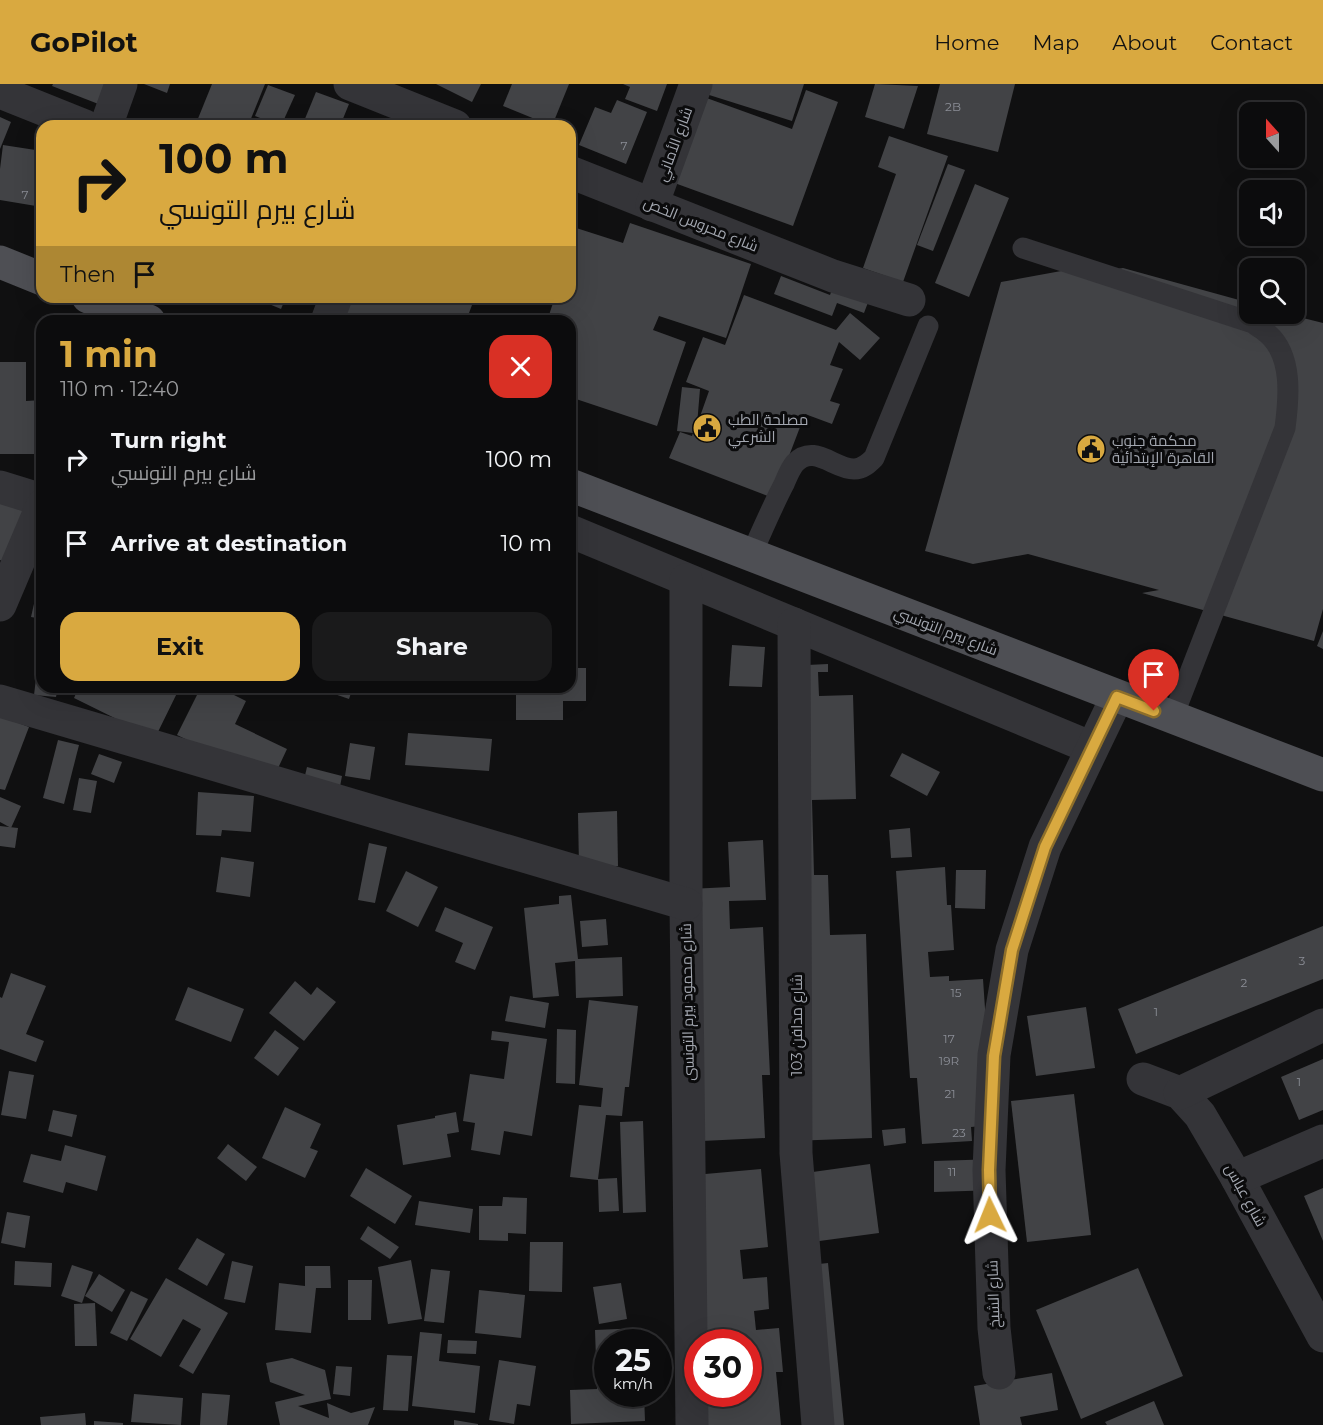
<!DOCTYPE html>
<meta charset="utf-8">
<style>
:root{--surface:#0c0c0d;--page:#1a1a1b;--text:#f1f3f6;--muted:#9a9b9d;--line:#2c2c2e;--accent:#d9a940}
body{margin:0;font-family:Montserrat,Cairo,sans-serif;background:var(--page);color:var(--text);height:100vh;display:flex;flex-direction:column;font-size:22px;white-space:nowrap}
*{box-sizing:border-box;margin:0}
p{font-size:20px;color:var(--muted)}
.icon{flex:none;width:33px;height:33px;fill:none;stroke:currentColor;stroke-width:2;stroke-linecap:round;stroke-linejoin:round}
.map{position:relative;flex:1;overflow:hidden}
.drawer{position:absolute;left:36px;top:231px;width:540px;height:378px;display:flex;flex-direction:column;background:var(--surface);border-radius:18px;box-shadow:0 6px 24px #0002,0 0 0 2px var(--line)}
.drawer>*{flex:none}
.hud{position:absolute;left:36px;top:36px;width:540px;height:183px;border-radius:18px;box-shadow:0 6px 24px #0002,0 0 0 2px var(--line);background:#d9a940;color:#111;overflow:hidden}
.needle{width:39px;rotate:339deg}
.fabs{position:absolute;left:1239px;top:18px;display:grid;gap:12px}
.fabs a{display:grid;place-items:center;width:66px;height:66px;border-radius:12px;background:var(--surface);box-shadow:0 6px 24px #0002,0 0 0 2px var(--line);font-size:30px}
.speed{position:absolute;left:594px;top:1245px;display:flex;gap:12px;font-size:30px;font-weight:700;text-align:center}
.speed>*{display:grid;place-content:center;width:78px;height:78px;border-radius:50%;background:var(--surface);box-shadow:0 6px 24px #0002,0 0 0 2px var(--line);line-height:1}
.speed small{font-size:15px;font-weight:400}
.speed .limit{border:9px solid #d22;background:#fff;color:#111}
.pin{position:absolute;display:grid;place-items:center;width:51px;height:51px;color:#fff;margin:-62px -26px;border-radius:50% 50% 50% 0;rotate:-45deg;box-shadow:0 0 6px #0007}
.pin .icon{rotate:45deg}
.me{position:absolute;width:66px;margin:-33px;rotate:358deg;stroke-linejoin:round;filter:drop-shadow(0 0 4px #0008)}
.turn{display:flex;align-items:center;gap:21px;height:126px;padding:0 24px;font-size:27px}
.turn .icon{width:78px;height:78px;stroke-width:2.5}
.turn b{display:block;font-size:42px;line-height:51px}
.then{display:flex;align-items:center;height:57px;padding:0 24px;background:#0003;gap:12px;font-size:22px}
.round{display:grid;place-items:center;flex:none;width:63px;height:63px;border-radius:18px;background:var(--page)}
.overview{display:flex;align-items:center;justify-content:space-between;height:102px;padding:0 24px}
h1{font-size:36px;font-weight:700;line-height:45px;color:var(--accent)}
.button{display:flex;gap:12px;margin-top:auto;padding:12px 24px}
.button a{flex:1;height:69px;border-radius:18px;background:var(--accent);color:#111;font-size:24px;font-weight:700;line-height:69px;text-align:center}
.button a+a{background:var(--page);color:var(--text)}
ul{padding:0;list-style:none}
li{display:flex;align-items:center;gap:18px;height:84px;padding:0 24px}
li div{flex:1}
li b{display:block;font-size:22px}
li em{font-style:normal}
header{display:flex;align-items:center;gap:36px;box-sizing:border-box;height:84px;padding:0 30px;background:var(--accent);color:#111}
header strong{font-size:28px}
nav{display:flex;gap:33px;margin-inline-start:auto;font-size:21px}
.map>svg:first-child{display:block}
</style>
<header>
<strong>GoPilot</strong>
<nav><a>Home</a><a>Map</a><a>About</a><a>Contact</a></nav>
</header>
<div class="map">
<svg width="1323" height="1341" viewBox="0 0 1323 1341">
<rect width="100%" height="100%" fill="#101011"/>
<g fill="#424346">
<polygon points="53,0 109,0 101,21 52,2"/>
<polygon points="144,0 170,0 167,9"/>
<polygon points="212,0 265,0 248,42 195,42"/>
<polygon points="436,0 481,0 472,18"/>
<polygon points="512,0 569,0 552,42 503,22"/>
<polygon points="623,0 667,0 657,27 625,15 630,3"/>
<polygon points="710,0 804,0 792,37 706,10"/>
<polygon points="875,0 918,2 904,45 865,33"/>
<polygon points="940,0 1015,0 998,68 927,50"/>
<polygon points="268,1 295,11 281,42 255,32"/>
<polygon points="806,6 838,18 793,142 658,93 690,8 792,45"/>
<polygon points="316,8 349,20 340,42 302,42"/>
<polygon points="617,16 647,28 626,80 579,61 595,23 611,29"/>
<polygon points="0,33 11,38 0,65"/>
<polygon points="889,52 948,72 903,198 863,184 896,90 878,83"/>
<polygon points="3,61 42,67 42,123 0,116 0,85"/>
<polygon points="948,80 965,86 933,167 917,161"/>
<polygon points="975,100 1009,114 969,213 935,199"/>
<polygon points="630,139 751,180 726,254 659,232 653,246 686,258 657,342 570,313 570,237 547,237 555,213 570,213 570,170 572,163 570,163 570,142 623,159"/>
<polygon points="1083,183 1100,188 1123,184 1250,219 1250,230 1287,230 1323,239 1323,525 1314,557 1142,509 1159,506 1028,470 973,480 925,467 1001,198"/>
<polygon points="839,187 875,200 864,229 837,219 832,232 774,210 781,192 830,211"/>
<polygon points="744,211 836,246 850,229 880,254 860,276 839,258 830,281 843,285 830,317 840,320 832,340 805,330 773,414 669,374 680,348 692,352 693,349 677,347 682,303 700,305 697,341 709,307 686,298 703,253 725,261"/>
<polygon points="252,213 286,213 281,225"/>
<polygon points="343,213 475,213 466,237 335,237"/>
<polygon points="0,278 26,278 26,317 42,316 42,370 0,370"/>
<polygon points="0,403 42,422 26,488 0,476"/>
<polygon points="41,489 42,489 42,535 31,533"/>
<polygon points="1323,547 1323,565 1317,562"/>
<polygon points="732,561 765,563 762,603 729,602"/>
<polygon points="38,578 42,579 42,603 58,603 56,613 34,611"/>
<polygon points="828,580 828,588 818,588 819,612 853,611 856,715 812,716 814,791 828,791 830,851 866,850 872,1054 791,1057 786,582"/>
<polygon points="570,584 586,584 586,617 563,617 563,636 516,636 516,607 419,607 419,603 570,603"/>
<polygon points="79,603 101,603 118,611 122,603 180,603 155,654 74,614"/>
<polygon points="201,603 218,603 246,617 235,640 287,665 272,697 177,651"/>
<polygon points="324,603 353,603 349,615 323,606"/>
<polygon points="0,632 29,643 5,706 0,705"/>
<polygon points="408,649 492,655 489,687 405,681"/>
<polygon points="58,656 79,661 64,720 43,714"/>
<polygon points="350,659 375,663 370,696 345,692"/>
<polygon points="902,669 940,688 927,712 890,692"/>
<polygon points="99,670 122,678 114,699 91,690"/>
<polygon points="307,683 342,692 339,708 303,700"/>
<polygon points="79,694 97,697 91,729 73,726"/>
<polygon points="198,708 254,712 251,748 222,746 221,752 196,751"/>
<polygon points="0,713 21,722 11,744 0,738"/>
<polygon points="617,727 618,782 579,783 578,729"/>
<polygon points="0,742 18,744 15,764 0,762"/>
<polygon points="910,744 912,773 891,774 889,746"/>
<polygon points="763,756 766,816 729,817 730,845 763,843 770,991 762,991 765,1054 702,1057 689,805 730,803 728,758"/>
<polygon points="369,759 387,763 375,819 358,816"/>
<polygon points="221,773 254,778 250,813 216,808"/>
<polygon points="945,783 947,821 951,821 954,866 928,868 930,893 949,892 949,897 983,895 993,1041 971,1043 972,1057 922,1060 917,994 910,994 896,787"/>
<polygon points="956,786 986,786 985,825 955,824"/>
<polygon points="406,787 438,803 418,843 386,827"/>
<polygon points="571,811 578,875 622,873 623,912 576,914 575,877 555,879 559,912 533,914 524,824 559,820 559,812"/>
<polygon points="445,823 493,843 475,886 455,878 463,859 435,847"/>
<polygon points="606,835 608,861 582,863 580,837"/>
<polygon points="1323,842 1323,895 1136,970 1118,925"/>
<polygon points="11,889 46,902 26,950 44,957 36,978 0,965 0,913 2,914"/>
<polygon points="295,897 311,911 317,903 336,918 304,957 269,929"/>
<polygon points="188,903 244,925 231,958 175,936"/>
<polygon points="510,912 549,919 545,944 505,937"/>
<polygon points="589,916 638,922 629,1003 625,1003 622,1032 606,1031 598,1095 617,1094 619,1127 599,1128 598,1096 570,1093 579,1021 601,1023 603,1004 579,1001"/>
<polygon points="1086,923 1095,984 1036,992 1027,932"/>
<polygon points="557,945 576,946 575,1000 556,999"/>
<polygon points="275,946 299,964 278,992 254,974"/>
<polygon points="492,947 547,955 532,1052 504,1047 500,1071 471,1066 475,1039 463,1037 470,990 504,995 509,958 491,956"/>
<polygon points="1323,975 1323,1026 1299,1036 1281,993"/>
<polygon points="9,987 34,991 26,1035 1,1031"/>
<polygon points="1074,1010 1091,1151 1027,1158 1011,1017"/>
<polygon points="285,1023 321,1040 310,1064 318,1067 305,1094 262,1074"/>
<polygon points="53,1026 77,1031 72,1053 48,1047"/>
<polygon points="456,1028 459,1048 447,1050 451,1073 403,1081 397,1041 435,1034 435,1032"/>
<polygon points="643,1037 646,1128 623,1129 620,1038"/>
<polygon points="905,1044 906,1059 884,1062 882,1046"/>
<polygon points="228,1060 257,1083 246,1097 217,1074"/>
<polygon points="65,1061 106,1072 97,1107 66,1098 63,1109 23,1098 31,1070 61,1077"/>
<polygon points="997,1075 998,1106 934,1108 934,1077"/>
<polygon points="870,1080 879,1149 812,1158 784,1092"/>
<polygon points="366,1084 412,1112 395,1140 350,1112"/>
<polygon points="761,1085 768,1163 740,1166 743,1195 767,1193 769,1225 754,1227 756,1246 779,1244 783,1288 776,1288 781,1341 704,1341 701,1310 748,1310 748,1258 697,1258 683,1092"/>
<polygon points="1323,1104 1323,1157 1304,1112"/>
<polygon points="503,1113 527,1114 526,1150 508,1149 508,1157 479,1156 479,1122 502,1122"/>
<polygon points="419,1117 473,1125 470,1149 415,1141"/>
<polygon points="7,1128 30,1132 25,1164 1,1159"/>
<polygon points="368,1142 399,1163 390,1175 360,1155"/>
<polygon points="197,1154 225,1170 207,1202 178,1185"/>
<polygon points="530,1158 563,1158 562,1208 529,1207"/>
<polygon points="411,1176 422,1235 388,1240 378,1183"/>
<polygon points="15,1177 52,1179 51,1203 14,1201"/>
<polygon points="232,1177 253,1182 245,1219 224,1215"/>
<polygon points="828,1179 844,1341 807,1341 791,1183"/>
<polygon points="72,1181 93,1188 82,1219 61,1212"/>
<polygon points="305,1182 330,1182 331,1204 316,1204 311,1249 275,1246 279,1199 305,1202"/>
<polygon points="1138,1184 1183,1292 1081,1335 1036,1226"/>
<polygon points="431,1185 450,1187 444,1239 424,1237"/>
<polygon points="99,1190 125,1206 112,1228 85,1212"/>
<polygon points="166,1194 228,1229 193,1290 179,1282 201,1245 183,1235 161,1273 130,1255"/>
<polygon points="348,1196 372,1196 371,1236 348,1236"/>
<polygon points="621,1199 627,1235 599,1240 593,1203"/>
<polygon points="479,1206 525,1211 521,1254 475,1249"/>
<polygon points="131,1207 148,1215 127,1257 110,1249"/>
<polygon points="95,1219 97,1262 75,1262 74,1220"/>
<polygon points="641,1244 642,1258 608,1258 608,1310 644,1310 645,1337 571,1340 570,1306 597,1305 595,1246"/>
<polygon points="420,1248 442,1250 439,1277 480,1282 475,1329 412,1322"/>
<polygon points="448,1256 477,1257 476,1270 447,1269"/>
<polygon points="387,1271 412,1272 408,1327 383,1326"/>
<polygon points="292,1274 325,1286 331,1315 298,1322 329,1334 327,1319 351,1329 375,1323 368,1341 280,1341 275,1318 305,1311 270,1298 266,1279"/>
<polygon points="499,1276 536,1282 530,1322 517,1320 514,1340 489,1336"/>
<polygon points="336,1282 352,1283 350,1312 333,1310"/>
<polygon points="1052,1289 1058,1326 1020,1333 1022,1341 980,1341 974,1302"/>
<polygon points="202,1309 230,1311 227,1341 200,1341"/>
<polygon points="134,1310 183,1314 181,1341 131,1338"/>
<polygon points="1154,1317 1164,1341 1107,1341 1105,1338"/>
<polygon points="85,1329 86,1341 41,1341 40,1333"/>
<polygon points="454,1336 478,1340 478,1341 454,1341"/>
<polygon points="94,1337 123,1339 123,1341 94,1341"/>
</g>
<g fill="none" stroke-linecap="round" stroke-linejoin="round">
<g stroke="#343438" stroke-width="21">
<path d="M1023,164L1253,239C1258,243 1264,246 1268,250C1293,272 1289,314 1285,344L1172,635"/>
<path d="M751,471C762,447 772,423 784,400C787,393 790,385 795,379C814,359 834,385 854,385C863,385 869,379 874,374L928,242"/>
</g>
<g stroke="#343438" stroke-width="33">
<polyline points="350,0 455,42"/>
<polyline points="0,8 85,42"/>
<polyline points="106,42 121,0"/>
<polyline points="570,88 833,192 909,216"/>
<polyline points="652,121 696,0"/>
<polyline points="327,237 336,213"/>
<polyline points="0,403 42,416"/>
<polyline points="570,447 1092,664"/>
<polyline points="686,496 686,820 692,1341"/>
<polyline points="0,521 42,422"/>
<polyline points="794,540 796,1069 818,1341"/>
<polyline points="0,617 686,820"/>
<polyline points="1143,995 1180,1009 1200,1031 1237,1094 1323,1252"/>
<polyline points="1180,1009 1323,941"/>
<polyline points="1237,1094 1323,1057"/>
<polyline points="999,1289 994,1244 989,1086 994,971 1012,866 1045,763 1117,613"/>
</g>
<g stroke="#4e4f54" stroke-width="33">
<polyline points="0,178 42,195"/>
<polyline points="88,213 149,237"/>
<polyline points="570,401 1323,691"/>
</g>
</g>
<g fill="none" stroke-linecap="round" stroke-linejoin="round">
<g stroke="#8d6e2a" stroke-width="15">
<polyline id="route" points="990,1131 989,1086 994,972 1012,866 1045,763 1117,613 1154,627"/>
</g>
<use href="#route" stroke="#d9a940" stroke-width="10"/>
</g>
<defs>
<g id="civic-disc" transform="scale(1.5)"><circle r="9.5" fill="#d9a940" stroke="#0b0b0c"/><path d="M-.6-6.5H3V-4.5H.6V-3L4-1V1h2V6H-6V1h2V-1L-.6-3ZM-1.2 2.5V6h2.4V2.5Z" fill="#111"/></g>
</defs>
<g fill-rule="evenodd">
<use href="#civic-disc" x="707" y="344"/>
<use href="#civic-disc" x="1091" y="365"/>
</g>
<g text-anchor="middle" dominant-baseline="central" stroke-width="6" stroke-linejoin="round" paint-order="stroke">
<g font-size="12" fill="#8b8e96">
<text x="953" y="22">2B</text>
<text x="624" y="61">7</text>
<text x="25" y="110">7</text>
<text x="1302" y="876">3</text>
<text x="1244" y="898">2</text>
<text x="956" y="908">15</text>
<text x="1156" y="927">1</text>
<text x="949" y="954">17</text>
<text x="949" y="976">19R</text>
<text x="1299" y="997">1</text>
<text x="950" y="1009">21</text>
<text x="959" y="1048">23</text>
<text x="952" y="1087">11</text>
</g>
<g font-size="15" fill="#a3a7b0" stroke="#0b0b0c">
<text transform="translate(674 60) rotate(-70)">شارع الأماني</text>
<text transform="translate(701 140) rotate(22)">شارع محروس الخص</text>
<text transform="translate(946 547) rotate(21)">شارع بيرم التونسي</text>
<text transform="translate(687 918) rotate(-91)">شارع محمود بيرم التونسى</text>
<text transform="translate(796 941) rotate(-90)">شارع مدافن 103</text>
<text transform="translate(1246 1111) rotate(61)">شارع عباس</text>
<text transform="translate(993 1210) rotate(-92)">شارع الشيخ</text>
</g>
<g font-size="15" fill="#a3a7b0" stroke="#0b0b0c" text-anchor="start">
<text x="728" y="335">مصلحة الطب<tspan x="728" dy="17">الشرعي</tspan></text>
<text x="1112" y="356">محكمة جنوب<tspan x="1112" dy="17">القاهرة الإبتدائية</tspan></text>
</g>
</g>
</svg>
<div class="fabs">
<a><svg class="needle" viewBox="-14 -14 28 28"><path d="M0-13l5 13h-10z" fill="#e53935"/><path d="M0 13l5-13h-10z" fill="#9a9b9d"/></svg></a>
<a><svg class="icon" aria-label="sound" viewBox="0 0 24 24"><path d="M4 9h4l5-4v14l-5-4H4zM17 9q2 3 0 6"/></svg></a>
<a><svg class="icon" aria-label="search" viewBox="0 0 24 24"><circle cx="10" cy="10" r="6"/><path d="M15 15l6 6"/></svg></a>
</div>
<div class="speed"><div>25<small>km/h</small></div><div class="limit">30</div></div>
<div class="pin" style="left:1154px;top:627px;background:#d93025"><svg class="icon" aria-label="arrive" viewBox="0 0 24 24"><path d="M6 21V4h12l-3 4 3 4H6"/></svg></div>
<svg class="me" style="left:990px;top:1131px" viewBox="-20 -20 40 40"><path d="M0-17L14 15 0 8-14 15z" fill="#d9a940" stroke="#fff" stroke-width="4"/></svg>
<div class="hud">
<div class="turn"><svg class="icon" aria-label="right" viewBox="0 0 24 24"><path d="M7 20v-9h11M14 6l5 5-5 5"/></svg><div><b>100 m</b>شارع بيرم التونسي</div></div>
<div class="then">Then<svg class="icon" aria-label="arrive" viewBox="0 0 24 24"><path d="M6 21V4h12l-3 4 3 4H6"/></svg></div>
</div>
<section class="drawer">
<div class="overview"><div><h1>1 min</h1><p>110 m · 12:40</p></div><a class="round" style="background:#d93025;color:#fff"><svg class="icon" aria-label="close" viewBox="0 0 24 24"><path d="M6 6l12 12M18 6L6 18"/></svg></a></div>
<ul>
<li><svg class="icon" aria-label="right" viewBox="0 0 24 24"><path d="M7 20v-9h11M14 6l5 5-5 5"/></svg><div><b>Turn right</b><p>شارع بيرم التونسي</p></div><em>100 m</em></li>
<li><svg class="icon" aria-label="arrive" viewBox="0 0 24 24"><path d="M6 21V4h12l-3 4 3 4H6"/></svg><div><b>Arrive at destination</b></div><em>10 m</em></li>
</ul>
<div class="button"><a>Exit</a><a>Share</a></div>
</section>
</div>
